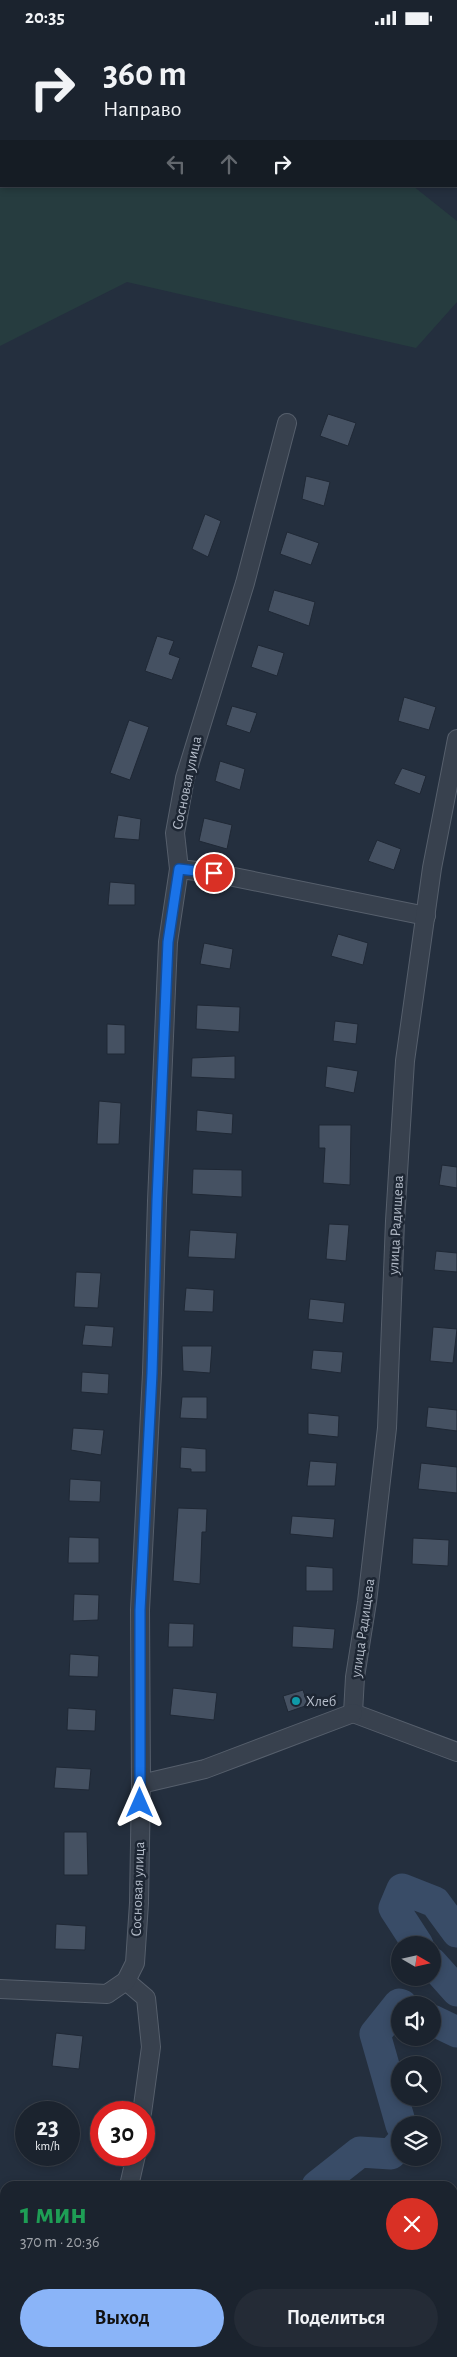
<!DOCTYPE html>
<html lang="ru">
<meta charset="utf-8">
<style>
:root{--surface:#1b232e;--page:#242b36;--text:#f1f3f6;--muted:#a0a4aa;--line:#39404a;--accent:#8ab4f8}
body{margin:0;font-family:"Alegreya Sans",sans-serif;background:var(--page);color:var(--text);height:100vh;display:flex;flex-direction:column;font-size:19px;white-space:nowrap}
*{box-sizing:border-box;margin:0}
p{font-size:16px;color:var(--muted)}
.icon{flex:none;width:28px;height:28px;fill:none;stroke:currentColor;stroke-width:2;stroke-linecap:round;stroke-linejoin:round}
.map{position:relative;flex:1;overflow:hidden}
.details{position:absolute;left:0px;top:2146px;width:458px;height:176px;display:flex;flex-direction:column;background:var(--surface);border-radius:15px 15px 0 0;box-shadow:0 2px 8px #0003,0 0 0 1px var(--line)}
.details>*{flex:none}
.hud{position:absolute;left:0px;top:0px;width:458px;height:152px;box-shadow:0 2px 8px #0003,0 0 0 1px var(--line);background:#1b232e;color:var(--text);overflow:hidden}
.needle{width:32px;rotate:99deg}
.fabs{position:absolute;left:391px;top:1901px;display:grid;gap:10px}
.fabs a{display:grid;place-items:center;width:50px;height:50px;border-radius:50%;background:var(--surface);box-shadow:0 2px 8px #0003,0 0 0 1px var(--line);font-size:25px}
.speed{position:absolute;left:15px;top:2066px;display:flex;gap:10px;font-size:25px;font-weight:700;text-align:center}
.speed>*{display:grid;place-content:center;width:65px;height:65px;border-radius:50%;background:var(--surface);box-shadow:0 2px 8px #0003,0 0 0 1px var(--line);line-height:1}
.speed small{font-size:12px;font-weight:400}
.speed .limit{border:8px solid #d22;background:#fff;color:#111}
.pin{position:absolute;display:grid;place-items:center;width:42px;height:42px;color:#fff;margin:-21px;border:2px solid #fff;border-radius:50%;box-shadow:0 1px 5px #0007}
.me{position:absolute;width:55px;margin:-28px;rotate:0deg;stroke-linejoin:round;filter:drop-shadow(0 0 4px #0008)}
.turn{display:flex;align-items:center;gap:18px;height:105px;padding:0 20px;font-size:22px}
.turn .icon{width:65px;height:65px;stroke-width:2.5}
.turn b{display:block;font-size:35px;line-height:42px}
.lanes{display:flex;align-items:center;height:48px;padding:0 20px;background:#0003;justify-content:center;gap:25px;direction:ltr}
.lanes .off{opacity:.35}
.round{display:grid;place-items:center;flex:none;width:52px;height:52px;border-radius:26px;background:var(--page)}
.overview{display:flex;align-items:center;justify-content:space-between;height:85px;padding:0 20px}
h1{font-size:30px;font-weight:700;line-height:38px;color:#1e9e55}
.button{display:flex;gap:10px;margin-top:auto;padding:10px 20px}
.button a{flex:1;height:58px;border-radius:30px;background:var(--accent);color:#111;font-size:20px;font-weight:700;line-height:58px;text-align:center}
.button a+a{background:var(--page);color:var(--text)}
.status{display:flex;justify-content:space-between;align-items:center;height:35px;padding:0 25px;background:var(--surface);direction:ltr}
.status svg{height:14px;fill:currentColor}
.map>svg:first-child{display:block}
</style>
<div class="status"><b>20:35</b><svg viewBox="0 0 49 12"><path d="M0 12V9h3v3zM5 12V6h3v6zM10 12V3h3v9zM15 12V0h3v12zM26 1h20v11H26zM47 4h2v5h-2z"/></svg></div>
<div class="map">
<svg width="457" height="2322" viewBox="0 0 457 2322">
<rect width="100%" height="100%" fill="#242f3e"/>
<polygon fill="#263c3f" points="0,0 316,0 1,1 1,151 413,151 457,186 457,267 416,313 127,247 0,311"/>
<g fill="none" stroke-linecap="round" stroke-linejoin="round">
<g stroke="#394c67" stroke-width="31">
<polyline points="418,1910 394,1873 402,1854 435,1867 457,1897"/>
<polyline points="432,1928 457,1956"/>
<polyline points="432,1985 457,1997"/>
<polyline points="401,2090 375,1999 399,1969 402,1970"/>
<polyline points="317,2151 360,2117 391,2119 400,2109"/>
<polyline points="452,2274 457,2275"/>
</g>
</g>
<g fill="#455162" stroke="#1f2835">
<polygon points="328,379 356,388 348,411 320,401"/>
<polygon points="306,441 330,447 324,471 302,464"/>
<polygon points="205,479 221,486 208,522 192,514"/>
<polygon points="287,497 319,508 311,530 280,519"/>
<polygon points="274,555 315,567 309,591 268,576"/>
<polygon points="157,601 174,606 169,619 180,623 172,645 145,636"/>
<polygon points="258,610 284,618 277,641 251,632"/>
<polygon points="404,662 436,672 429,695 398,686"/>
<polygon points="232,671 257,678 250,698 226,690"/>
<polygon points="129,685 149,692 130,745 110,738"/>
<polygon points="220,726 245,734 240,755 215,746"/>
<polygon points="402,733 426,741 420,759 394,749"/>
<polygon points="118,780 141,784 139,805 114,803"/>
<polygon points="204,783 232,790 227,814 199,806"/>
<polygon points="377,805 401,814 394,835 368,826"/>
<polygon points="110,847 135,849 135,870 108,870"/>
<polygon points="338,899 368,908 363,930 331,921"/>
<polygon points="204,908 233,914 230,934 200,929"/>
<polygon points="197,970 240,972 239,997 196,994"/>
<polygon points="335,986 358,989 356,1009 333,1006"/>
<polygon points="107,989 125,990 125,1019 107,1019"/>
<polygon points="235,1021 235,1044 191,1042 192,1023"/>
<polygon points="327,1031 358,1036 354,1058 325,1052"/>
<polygon points="99,1066 121,1068 119,1109 97,1109"/>
<polygon points="197,1075 233,1079 232,1099 196,1096"/>
<polygon points="319,1090 351,1090 350,1150 323,1148 325,1113 319,1113"/>
<polygon points="442,1130 457,1132 457,1153 439,1150"/>
<polygon points="193,1134 242,1135 242,1162 192,1159"/>
<polygon points="329,1189 349,1190 346,1226 326,1224"/>
<polygon points="190,1195 237,1198 235,1224 188,1222"/>
<polygon points="436,1216 457,1218 457,1237 434,1235"/>
<polygon points="76,1237 101,1238 98,1273 74,1272"/>
<polygon points="186,1253 214,1255 213,1277 184,1276"/>
<polygon points="310,1264 345,1268 343,1288 308,1284"/>
<polygon points="85,1290 114,1292 112,1312 82,1310"/>
<polygon points="433,1292 457,1294 453,1328 430,1326"/>
<polygon points="182,1311 212,1311 210,1338 183,1336"/>
<polygon points="313,1315 343,1317 341,1338 311,1334"/>
<polygon points="82,1337 109,1339 108,1359 81,1357"/>
<polygon points="182,1362 207,1362 207,1384 180,1383"/>
<polygon points="428,1372 457,1375 457,1396 426,1392"/>
<polygon points="308,1378 339,1381 338,1402 308,1399"/>
<polygon points="73,1393 104,1395 101,1420 71,1415"/>
<polygon points="181,1412 206,1414 206,1437 191,1437 191,1434 180,1433"/>
<polygon points="310,1426 337,1428 335,1451 307,1451"/>
<polygon points="421,1428 457,1432 457,1458 418,1454"/>
<polygon points="70,1444 101,1446 100,1467 69,1466"/>
<polygon points="178,1473 207,1474 206,1497 202,1497 200,1549 173,1546"/>
<polygon points="292,1481 335,1484 333,1503 290,1499"/>
<polygon points="69,1502 99,1503 99,1528 68,1528"/>
<polygon points="413,1503 449,1505 448,1531 412,1529"/>
<polygon points="306,1531 333,1533 333,1556 306,1556"/>
<polygon points="74,1559 99,1560 98,1585 73,1586"/>
<polygon points="169,1588 194,1589 193,1612 168,1612"/>
<polygon points="293,1591 335,1594 333,1614 292,1612"/>
<polygon points="70,1619 99,1621 98,1642 69,1641"/>
<polygon points="173,1653 217,1658 214,1685 170,1680"/>
<polygon points="303,1655 308,1670 288,1677 283,1661"/>
<polygon points="68,1673 96,1675 95,1696 67,1695"/>
<polygon points="56,1732 91,1734 89,1755 54,1753"/>
<polygon points="64,1797 87,1797 88,1840 64,1840"/>
<polygon points="56,1889 86,1891 85,1915 55,1914"/>
<polygon points="56,1998 83,2001 79,2034 52,2031"/>
</g>
<g fill="none" stroke-linecap="round" stroke-linejoin="round">
<g stroke="#565f6c" stroke-width="20">
<g id="minor">
<polyline points="179,834 214,838 426,881"/>
<polyline points="353,1678 355,1642 367,1567 387,1393 395,1186 405,1026 432,833 457,704"/>
<polyline points="353,1678 457,1717"/>
<polyline points="141,1749 205,1734 353,1678"/>
<polyline points="126,1946 146,1963 151,2012 142,2078"/>
<polyline points="0,1954 107,1959 126,1946 135,1928 139,1868 141,1749 140,1575 152,1338 157,1166 168,907 179,834 175,798 185,743 245,548 287,388"/>
<polyline points="129,2151 136,2120"/>
</g>
</g>
<use href="#minor" stroke="#38414e" stroke-width="18"/>
</g>
<g fill="none" stroke-linecap="round" stroke-linejoin="round">
<g stroke="#114b97" stroke-width="12">
<polyline id="route" points="140,1768 140,1575 152,1338 157,1166 168,907 179,834 214,838"/>
</g>
<use href="#route" stroke="#1a73e8" stroke-width="9"/>
</g>
<circle fill="#0f9aa8" stroke="#1d2633" stroke-width="2" cx="296" cy="1666" r="5"/>
<g text-anchor="middle" dominant-baseline="central" stroke-width="5" stroke-linejoin="round" paint-order="stroke">
<g font-size="15" fill="#b4bcc9" stroke="#1d2633">
<text transform="translate(187 748) rotate(-78)">Сосновая улица</text>
<text transform="translate(396 1190) rotate(-87)">улица Радищева</text>
<text transform="translate(363 1593) rotate(-82)">улица Радищева</text>
<text transform="translate(138 1854) rotate(-88)">Сосновая улица</text>
</g>
<g font-size="15" fill="#b4bcc9" stroke="#1d2633" text-anchor="start">
<text x="306" y="1666">Хлеб</text>
</g>
</g>
</svg>
<div class="fabs">
<a><svg class="needle" viewBox="-14 -14 28 28"><path d="M0-13l5 13h-10z" fill="#e53935"/><path d="M0 13l5-13h-10z" fill="#a0a4aa"/></svg></a>
<a><svg class="icon" aria-label="sound" viewBox="0 0 24 24"><path d="M4 9h4l5-4v14l-5-4H4zM17 9q2 3 0 6"/></svg></a>
<a><svg class="icon" aria-label="search" viewBox="0 0 24 24"><circle cx="10" cy="10" r="6"/><path d="M15 15l6 6"/></svg></a>
<a><svg class="icon" aria-label="layers" viewBox="0 0 24 24"><path d="M12 4l9 5-9 5-9-5zM3 14l9 5 9-5"/></svg></a>
</div>
<div class="speed"><div>23<small>km/h</small></div><div class="limit">30</div></div>
<div class="pin" style="left:214px;top:838px;background:#d93025"><svg class="icon" aria-label="arrive" viewBox="0 0 24 24"><path d="M6 21V4h12l-3 4 3 4H6"/></svg></div>
<svg class="me" style="left:140px;top:1768px" viewBox="-20 -20 40 40"><path d="M0-17L14 15 0 8-14 15z" fill="#1a73e8" stroke="#fff" stroke-width="4"/></svg>
<div class="hud">
<div class="turn"><svg class="icon" aria-label="right" viewBox="0 0 24 24"><path d="M7 20v-9h11M14 6l5 5-5 5"/></svg><div><b>360 m</b>Направо</div></div>
<div class="lanes"><svg class="icon off" aria-label="left" viewBox="0 0 24 24"><path d="M17 20v-9H6M10 6l-5 5 5 5"/></svg><svg class="icon off" aria-label="ahead" viewBox="0 0 24 24"><path d="M12 20V5M6 11l6-6 6 6"/></svg><svg class="icon" aria-label="right" viewBox="0 0 24 24"><path d="M7 20v-9h11M14 6l5 5-5 5"/></svg></div>
</div>
<section class="details">
<div class="overview"><div><h1>1 мин</h1><p>370 m · 20:36</p></div><a class="round" style="background:#d93025;color:#fff"><svg class="icon" aria-label="close" viewBox="0 0 24 24"><path d="M6 6l12 12M18 6L6 18"/></svg></a></div>
<div class="button"><a>Выход</a><a>Поделиться</a></div>
</section>
</div>
